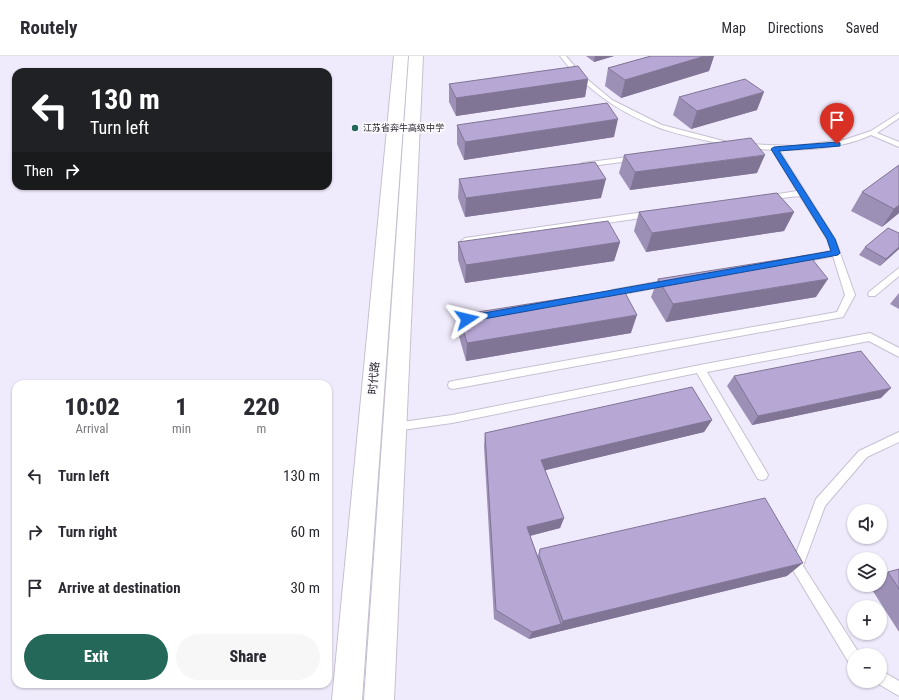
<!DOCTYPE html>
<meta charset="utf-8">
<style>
:root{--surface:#fff;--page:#f7f7f7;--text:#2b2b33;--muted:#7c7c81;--line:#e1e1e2;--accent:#246859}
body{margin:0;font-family:"Roboto Condensed","Noto Sans SC",sans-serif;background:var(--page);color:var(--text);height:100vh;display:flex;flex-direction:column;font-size:15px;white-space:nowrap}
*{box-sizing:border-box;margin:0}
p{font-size:13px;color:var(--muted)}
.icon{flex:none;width:22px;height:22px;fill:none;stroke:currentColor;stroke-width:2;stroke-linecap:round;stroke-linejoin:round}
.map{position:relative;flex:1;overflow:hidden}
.panel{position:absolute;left:12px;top:324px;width:320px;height:308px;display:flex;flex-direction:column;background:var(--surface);border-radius:12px;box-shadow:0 1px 3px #0004}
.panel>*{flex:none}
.banner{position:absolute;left:12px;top:12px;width:320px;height:122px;border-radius:12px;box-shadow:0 1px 3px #0004;background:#202124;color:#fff;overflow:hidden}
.controls{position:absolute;left:847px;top:448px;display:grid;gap:8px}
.controls a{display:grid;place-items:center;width:40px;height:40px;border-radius:50%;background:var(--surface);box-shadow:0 1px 3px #0004;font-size:20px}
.pin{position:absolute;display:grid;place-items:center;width:34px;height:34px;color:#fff;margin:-41px -17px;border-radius:50% 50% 50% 0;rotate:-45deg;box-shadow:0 0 4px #0007}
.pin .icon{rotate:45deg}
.me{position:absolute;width:44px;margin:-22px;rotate:80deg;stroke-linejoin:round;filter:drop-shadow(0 0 3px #0008)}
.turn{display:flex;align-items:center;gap:14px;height:84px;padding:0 12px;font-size:18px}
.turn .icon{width:52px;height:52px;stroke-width:2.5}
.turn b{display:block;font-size:28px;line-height:34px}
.then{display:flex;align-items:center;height:38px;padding:0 12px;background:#0003;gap:8px;font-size:15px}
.eta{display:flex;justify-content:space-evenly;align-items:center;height:68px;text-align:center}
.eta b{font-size:24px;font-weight:800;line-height:28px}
.primary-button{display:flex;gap:8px;margin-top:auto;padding:8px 12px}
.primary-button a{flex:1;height:46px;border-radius:24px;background:var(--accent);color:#fff;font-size:16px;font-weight:800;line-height:46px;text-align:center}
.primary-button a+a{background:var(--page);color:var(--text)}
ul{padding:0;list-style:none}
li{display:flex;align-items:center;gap:12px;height:56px;padding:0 12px}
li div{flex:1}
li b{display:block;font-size:15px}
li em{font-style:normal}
header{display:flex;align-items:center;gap:24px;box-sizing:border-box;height:56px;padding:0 20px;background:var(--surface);border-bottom:1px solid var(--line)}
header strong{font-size:19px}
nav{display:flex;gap:22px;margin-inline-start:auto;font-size:14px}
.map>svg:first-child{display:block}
</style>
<header>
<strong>Routely</strong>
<nav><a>Map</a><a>Directions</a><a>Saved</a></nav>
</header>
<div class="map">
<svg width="899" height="644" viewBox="0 0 899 644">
<rect width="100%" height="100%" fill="#f0ebfc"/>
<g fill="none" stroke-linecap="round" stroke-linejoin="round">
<g stroke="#c6c0d1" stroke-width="2">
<g id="lane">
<path d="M560,0H566L581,18L612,44L662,69L735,88L731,90C709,85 678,79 657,71C619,56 585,33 560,0Z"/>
<path d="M899,57V62L877,77L899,86V91L871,79C843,92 811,94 779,94L835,183L855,239L843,261L453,333L449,332L448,329L449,326L453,325L837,256L845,239L833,200L798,207L794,204L798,201L831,195L827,183L800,140L763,144V140H766L797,135L772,94L747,92L743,90L747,88L794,90L844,84L871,75Z"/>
<polygon points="635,100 638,100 638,104 583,111 579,109 583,107"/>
<polygon points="651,155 654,156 654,160 465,188 461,185 465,182"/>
<polygon points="899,212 899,220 875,240 869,240 868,238 869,236"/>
<polygon points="668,224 672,227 671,229 612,240 608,237 612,234"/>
<polygon points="870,277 899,292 899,301 869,285 707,316 766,415 768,419 766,423 762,424 758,423 697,317 452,367 395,375 391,374 390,371 391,368 395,367 452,359 700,309"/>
<polygon points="899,376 899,386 867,401 825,450 803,510 859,597 859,599 854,599 854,609 849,607 791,511 816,443 859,395"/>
<polygon points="880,614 899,625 899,640 875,626 880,625"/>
</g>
</g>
<g stroke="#c6c0d1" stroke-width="2">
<g id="secondary">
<polygon points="394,0 408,0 362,644 332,644"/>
<polygon points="409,0 423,0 394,644 364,644"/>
</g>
</g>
<use href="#lane" fill="#fff" fill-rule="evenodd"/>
<use href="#secondary" fill="#fff" fill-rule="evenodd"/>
</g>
<g fill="#9d90b7">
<polygon points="586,0 614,0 594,6"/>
<polygon points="651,0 714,0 709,15 621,42 605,30 608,12"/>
<polygon points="588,23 585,41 456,60 449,46 449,28"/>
<polygon points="679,41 757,54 691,73 673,59"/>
<polygon points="457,69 614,81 464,104 457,88"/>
<polygon points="624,99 757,117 630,134 619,117"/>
<polygon points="899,109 899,157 882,171 851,155 862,136"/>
<polygon points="459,123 601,142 465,161 458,142"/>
<polygon points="639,156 794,156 784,175 646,196 634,175"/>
<polygon points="458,186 620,186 614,205 465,227 458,204"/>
<polygon points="865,191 899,193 880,210 859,199"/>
<polygon points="658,223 816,241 666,266 651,241"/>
<polygon points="899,237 899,253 890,248"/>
<polygon points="459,259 631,277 466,305 458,277"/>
<polygon points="734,320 881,342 752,369 727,330"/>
<polygon points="712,364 704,376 545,414 564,462 560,472 530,480 538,500 540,493 787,520 557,576 529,583 494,563 484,390 485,377"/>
<polygon points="899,513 899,576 869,529 880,529 880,521 888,516"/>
</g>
<g fill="#807595">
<polygon points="595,0 614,0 594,6"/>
<polygon points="705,0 714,0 709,15 621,42 625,24"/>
<polygon points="588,23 585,41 456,60 456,42"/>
<polygon points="764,36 757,54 691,73 697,55"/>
<polygon points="618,63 614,81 464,104 465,86"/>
<polygon points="765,99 757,117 630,134 635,116"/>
<polygon points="606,123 601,142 465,161 466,142"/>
<polygon points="899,149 899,157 882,171 894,153"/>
<polygon points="794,156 784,175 646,196 652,177"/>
<polygon points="620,186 614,205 465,227 466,209"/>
<polygon points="899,191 899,193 880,210 886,203"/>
<polygon points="828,223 816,241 666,266 673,248"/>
<polygon points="637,259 631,277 466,305 467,287"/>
<polygon points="891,332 881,342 752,369 758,360"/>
<polygon points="712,364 704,376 538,416 541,404"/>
<polygon points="564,462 560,472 525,481 527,471"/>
<polygon points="803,507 787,520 557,576 563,565"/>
<polygon points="561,568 557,576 529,583 532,576"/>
</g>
<g fill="#b7a7d5" stroke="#807595">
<polygon points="651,0 705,0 625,24 608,12"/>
<polygon points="578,10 588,23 456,42 449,28"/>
<polygon points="745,23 764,36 697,55 679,41"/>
<polygon points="607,47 618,63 465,86 457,69"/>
<polygon points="751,82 765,99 635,116 624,99"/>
<polygon points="595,106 606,123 466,142 459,123"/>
<polygon points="899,109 899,149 894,153 862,136"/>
<polygon points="777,137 794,156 652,177 639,156"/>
<polygon points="608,165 620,186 466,209 458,186"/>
<polygon points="888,172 899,177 899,191 886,203 865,191"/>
<polygon points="809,199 828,223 673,248 658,223"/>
<polygon points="623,233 637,259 467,287 459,259"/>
<polygon points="861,295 891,332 758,360 734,320"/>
<polygon points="692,331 712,364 541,404 564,462 527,471 561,568 532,576 496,554 485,377"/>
<polygon points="765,442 803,507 563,565 539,499 540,493"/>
<polygon points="899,513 899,533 888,516"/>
</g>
<polygon fill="#1a73e8" stroke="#114b97" points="837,86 840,87 840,90 779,95 835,183 840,197 838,199 467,266 462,263 467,260 831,195 827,183 771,93 774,91"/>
<circle fill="#246859" stroke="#fcfafe" stroke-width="1.5" cx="355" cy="72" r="4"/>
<g text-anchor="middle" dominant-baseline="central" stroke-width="3.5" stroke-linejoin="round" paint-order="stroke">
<g font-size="9" fill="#29272d" stroke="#fcfafe" text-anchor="start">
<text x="363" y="72">江苏省奔牛高级中学</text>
</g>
<g font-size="11" fill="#29272d" stroke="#fcfafe">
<text transform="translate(374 322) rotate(-85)">时代路</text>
</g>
</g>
</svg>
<div class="controls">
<a><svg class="icon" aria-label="sound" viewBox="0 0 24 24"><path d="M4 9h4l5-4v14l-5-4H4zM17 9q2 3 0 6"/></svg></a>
<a><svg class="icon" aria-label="layers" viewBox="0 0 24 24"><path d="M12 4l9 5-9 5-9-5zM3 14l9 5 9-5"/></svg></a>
<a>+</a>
<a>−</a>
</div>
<div class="pin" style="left:837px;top:88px;background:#d93025"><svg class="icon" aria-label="arrive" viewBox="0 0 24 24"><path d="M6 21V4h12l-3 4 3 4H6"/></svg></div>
<svg class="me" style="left:467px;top:263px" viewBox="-20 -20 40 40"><path d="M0-17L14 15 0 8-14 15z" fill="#1a73e8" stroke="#fff" stroke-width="4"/></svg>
<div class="banner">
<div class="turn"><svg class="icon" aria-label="left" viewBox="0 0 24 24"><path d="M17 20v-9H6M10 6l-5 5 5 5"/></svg><div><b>130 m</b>Turn left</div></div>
<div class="then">Then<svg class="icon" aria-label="right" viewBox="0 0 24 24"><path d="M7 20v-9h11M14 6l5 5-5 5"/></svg></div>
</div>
<section class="panel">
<div class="eta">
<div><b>10:02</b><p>Arrival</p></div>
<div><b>1</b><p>min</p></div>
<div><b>220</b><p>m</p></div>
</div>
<ul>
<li><svg class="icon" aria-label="left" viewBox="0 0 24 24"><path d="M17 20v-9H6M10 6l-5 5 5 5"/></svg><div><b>Turn left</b></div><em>130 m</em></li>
<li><svg class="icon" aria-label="right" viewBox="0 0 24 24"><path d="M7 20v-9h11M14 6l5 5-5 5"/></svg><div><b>Turn right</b></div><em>60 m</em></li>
<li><svg class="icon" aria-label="arrive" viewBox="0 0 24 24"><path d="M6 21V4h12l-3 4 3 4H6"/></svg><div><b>Arrive at destination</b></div><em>30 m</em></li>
</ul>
<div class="primary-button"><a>Exit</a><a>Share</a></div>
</section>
</div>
